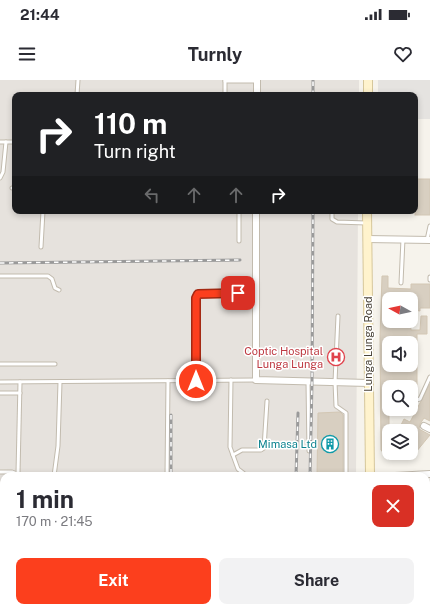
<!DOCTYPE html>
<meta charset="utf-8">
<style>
:root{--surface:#fff;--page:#f2f2f3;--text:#2b2b33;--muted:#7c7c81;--accent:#fc3f1d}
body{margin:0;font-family:"Public Sans",sans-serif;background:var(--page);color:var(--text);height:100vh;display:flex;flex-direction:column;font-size:15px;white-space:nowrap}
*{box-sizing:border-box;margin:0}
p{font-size:13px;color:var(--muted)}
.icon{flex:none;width:22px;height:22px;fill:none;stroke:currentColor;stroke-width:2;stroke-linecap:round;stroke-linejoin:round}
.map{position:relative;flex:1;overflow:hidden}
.sheet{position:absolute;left:0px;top:392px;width:430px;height:140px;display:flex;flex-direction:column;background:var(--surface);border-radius:12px 12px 0 0;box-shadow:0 2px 6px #0003}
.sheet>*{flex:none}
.guide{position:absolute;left:12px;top:12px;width:406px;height:122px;border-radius:8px;box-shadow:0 2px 6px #0003;background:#202124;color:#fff;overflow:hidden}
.needle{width:26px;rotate:278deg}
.tools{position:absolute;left:382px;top:212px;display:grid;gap:8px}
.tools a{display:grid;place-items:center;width:36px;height:36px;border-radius:8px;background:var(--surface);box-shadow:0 2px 6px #0003;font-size:20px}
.pin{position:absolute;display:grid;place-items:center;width:34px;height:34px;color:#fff;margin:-17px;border-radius:8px;box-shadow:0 2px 6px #0006}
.me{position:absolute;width:44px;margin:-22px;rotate:0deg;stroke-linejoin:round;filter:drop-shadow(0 0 3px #0008)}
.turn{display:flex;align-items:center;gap:14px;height:84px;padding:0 16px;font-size:18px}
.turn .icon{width:52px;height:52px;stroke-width:2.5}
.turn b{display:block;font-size:28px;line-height:34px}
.lanes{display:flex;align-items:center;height:38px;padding:0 16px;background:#0003;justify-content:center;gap:20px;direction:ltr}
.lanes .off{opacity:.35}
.round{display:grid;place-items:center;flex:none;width:42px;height:42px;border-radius:8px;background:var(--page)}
.summary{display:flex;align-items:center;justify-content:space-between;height:68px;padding:0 16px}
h1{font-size:24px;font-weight:700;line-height:30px}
.action{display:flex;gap:8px;margin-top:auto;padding:8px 16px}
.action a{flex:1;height:46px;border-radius:8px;background:var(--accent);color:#fff;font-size:16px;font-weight:700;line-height:46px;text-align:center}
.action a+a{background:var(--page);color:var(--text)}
.status{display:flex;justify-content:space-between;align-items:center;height:28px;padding:0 20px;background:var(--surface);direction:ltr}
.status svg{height:11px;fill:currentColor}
header{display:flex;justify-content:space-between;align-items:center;height:52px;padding:0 16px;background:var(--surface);font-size:18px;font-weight:700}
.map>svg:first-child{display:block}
</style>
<div class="status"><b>21:44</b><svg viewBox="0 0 49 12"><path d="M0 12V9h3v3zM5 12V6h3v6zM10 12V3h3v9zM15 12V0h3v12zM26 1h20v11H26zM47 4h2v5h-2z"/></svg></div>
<header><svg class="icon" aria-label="menu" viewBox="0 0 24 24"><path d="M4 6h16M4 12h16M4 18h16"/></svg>Turnly<svg class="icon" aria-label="heart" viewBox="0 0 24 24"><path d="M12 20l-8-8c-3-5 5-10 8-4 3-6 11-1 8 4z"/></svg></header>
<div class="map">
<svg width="430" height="532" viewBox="0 0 430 532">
<rect width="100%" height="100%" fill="#f6f3ec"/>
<polygon fill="#e6e2dd" points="0,0 359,0 359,15 15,15 15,131 358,131 356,396 4,396 4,528 355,528 355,532 0,532"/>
<polygon fill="#e5e3e0" points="378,0 430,0 430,39 415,39 415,15 378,15"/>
<g fill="#d8cfc1" stroke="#d3c7b4" fill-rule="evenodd">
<rect x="415" y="99" width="15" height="36"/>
<path d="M382,196H388V208L411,209V204H430V228H420V231L415,230L411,226L412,216L402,215V219H389V241H410L411,250H420L421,236H427V254H417V310H411V307H389V373H409L406,378H389V380L381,370L380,257ZM389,263H411V285H389Z"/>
<polygon points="430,304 430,341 424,338 420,344 419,349 430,355 416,372 411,369 411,351 398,351 404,339 410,342"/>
<polygon points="340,332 343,335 343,396 317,396 318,333"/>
</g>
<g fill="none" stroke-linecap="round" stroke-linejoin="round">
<g stroke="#c2bbae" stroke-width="5">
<g id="lane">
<polyline points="225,1 257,1"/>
<polyline points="77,15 78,0"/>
<polyline points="225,15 225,0"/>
<polyline points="0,62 15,62"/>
<polyline points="0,98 3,92 6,62"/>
<polyline points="12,108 15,108"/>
<polyline points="332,131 332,139 337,142 366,143"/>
<polyline points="427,160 430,146"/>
<polyline points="239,161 239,131"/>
<polyline points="41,167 43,131"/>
<polyline points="0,196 48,196 52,199 55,208 59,210"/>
<polyline points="430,197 430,200"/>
<polyline points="401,203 403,159"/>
<polyline points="338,236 335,302 336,326 346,333 346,396"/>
<polyline points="0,284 55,284"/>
<polyline points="231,300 230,367 238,389 247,396"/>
<polyline points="196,301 196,218 198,214 238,213"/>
<polyline points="0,302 256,300"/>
<polyline points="308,302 309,371"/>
<polyline points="0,313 20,313"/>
<polyline points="411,322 420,319 430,297"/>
<polyline points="233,375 242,370 261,370 264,368 267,321"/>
<polyline points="0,392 12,392 22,396"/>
<polyline points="18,393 20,302"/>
<polyline points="54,396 58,366 60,302"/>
<polyline points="167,396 168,301"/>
<polyline points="426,508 430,507"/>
<polyline points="262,528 266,532"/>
<polyline points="270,528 271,532"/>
<polyline points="0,531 1,532"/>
<polyline points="51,532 51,528"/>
<polyline points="274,532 321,528 363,532"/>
</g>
</g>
<g stroke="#c2bbae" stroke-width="8">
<g id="street">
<polyline points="257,15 257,0"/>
<polyline points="256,131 256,300 368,303"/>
<polyline points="367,159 430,160"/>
<polyline points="424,346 430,349"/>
<polyline points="395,396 430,394"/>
<polyline points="426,456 430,456"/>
</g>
</g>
<g stroke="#d6c79b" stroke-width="10">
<g id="secondary">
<polyline points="368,15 368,0"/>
<polyline points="367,131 370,396"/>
<polyline points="368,528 368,532"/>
</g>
</g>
<use href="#lane" stroke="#fff" stroke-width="3"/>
<use href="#street" stroke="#fff" stroke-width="6"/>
<use href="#secondary" stroke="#fff3cd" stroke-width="8"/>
<g stroke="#9a9a9a" stroke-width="3">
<g id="rail">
<polyline points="313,15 313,0"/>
<polyline points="0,183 240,180"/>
<polyline points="171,335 171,396"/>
<polyline points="296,396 298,333"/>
<polyline points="310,396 312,302 313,131"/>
<polyline points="426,451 430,451"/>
<polyline points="127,532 135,528"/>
</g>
</g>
<use href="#rail" stroke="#fff" stroke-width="1.5" stroke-dasharray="4.5" stroke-linecap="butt"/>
</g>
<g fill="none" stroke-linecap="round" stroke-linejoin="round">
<g stroke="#a42913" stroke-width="10">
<polyline id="route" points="196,301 196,218 198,214 238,213"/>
</g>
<use href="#route" stroke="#fc3f1d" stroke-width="7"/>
</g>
<defs>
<g id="hospital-ring" transform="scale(0.9)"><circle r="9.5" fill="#fff" stroke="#e0444e" stroke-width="1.5"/><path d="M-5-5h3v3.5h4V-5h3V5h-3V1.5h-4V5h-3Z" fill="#e0444e"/></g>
<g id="building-ring" transform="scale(0.9)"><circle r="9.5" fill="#fff" stroke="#0f9aa8" stroke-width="1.5"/><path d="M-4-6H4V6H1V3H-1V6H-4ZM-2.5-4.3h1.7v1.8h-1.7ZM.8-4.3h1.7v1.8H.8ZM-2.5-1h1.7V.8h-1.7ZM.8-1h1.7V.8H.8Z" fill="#0f9aa8"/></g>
</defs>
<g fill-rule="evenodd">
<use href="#hospital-ring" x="336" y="277"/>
<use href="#building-ring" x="330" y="364"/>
</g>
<g text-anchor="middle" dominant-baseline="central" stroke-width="3" stroke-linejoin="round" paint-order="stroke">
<g font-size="11" fill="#4b4439" stroke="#fff">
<text transform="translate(368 264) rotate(-90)">Lunga Lunga Road</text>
</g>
<g font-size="11" fill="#be3a42" stroke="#fff" text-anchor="end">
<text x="323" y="271">Coptic Hospital<tspan x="323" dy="13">Lunga Lunga</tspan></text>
</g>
<g font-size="11" fill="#0d838f" stroke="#fff" text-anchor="end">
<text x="317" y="364">Mimasa Ltd</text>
</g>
</g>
</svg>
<div class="tools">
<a><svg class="needle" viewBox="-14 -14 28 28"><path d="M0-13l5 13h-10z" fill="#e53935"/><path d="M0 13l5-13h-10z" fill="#7c7c81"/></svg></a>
<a><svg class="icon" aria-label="sound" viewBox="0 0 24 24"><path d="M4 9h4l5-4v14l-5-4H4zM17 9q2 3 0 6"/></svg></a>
<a><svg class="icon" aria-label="search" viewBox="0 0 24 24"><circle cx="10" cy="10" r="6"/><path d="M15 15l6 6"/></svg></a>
<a><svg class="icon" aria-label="layers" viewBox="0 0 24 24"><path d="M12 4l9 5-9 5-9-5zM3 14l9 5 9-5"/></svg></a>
</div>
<div class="pin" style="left:238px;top:213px;background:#d93025"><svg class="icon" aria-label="arrive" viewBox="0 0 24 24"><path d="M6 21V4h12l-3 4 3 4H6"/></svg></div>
<svg class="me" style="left:196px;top:301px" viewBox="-20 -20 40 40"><circle r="17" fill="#fc3f1d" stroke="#fff" stroke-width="3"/><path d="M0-11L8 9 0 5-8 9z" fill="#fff"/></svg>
<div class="guide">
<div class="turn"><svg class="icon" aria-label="right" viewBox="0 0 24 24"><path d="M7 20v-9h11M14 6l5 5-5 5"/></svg><div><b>110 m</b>Turn right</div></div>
<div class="lanes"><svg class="icon off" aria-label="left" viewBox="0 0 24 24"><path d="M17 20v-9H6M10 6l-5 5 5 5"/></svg><svg class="icon off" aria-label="ahead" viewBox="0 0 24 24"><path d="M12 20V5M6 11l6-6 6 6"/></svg><svg class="icon off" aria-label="ahead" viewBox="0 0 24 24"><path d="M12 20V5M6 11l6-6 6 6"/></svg><svg class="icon" aria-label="right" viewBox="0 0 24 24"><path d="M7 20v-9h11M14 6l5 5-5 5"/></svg></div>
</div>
<section class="sheet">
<div class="summary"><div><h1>1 min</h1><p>170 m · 21:45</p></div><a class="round" style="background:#d93025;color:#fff"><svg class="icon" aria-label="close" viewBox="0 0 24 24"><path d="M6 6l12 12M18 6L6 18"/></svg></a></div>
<div class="action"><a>Exit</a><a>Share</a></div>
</section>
</div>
